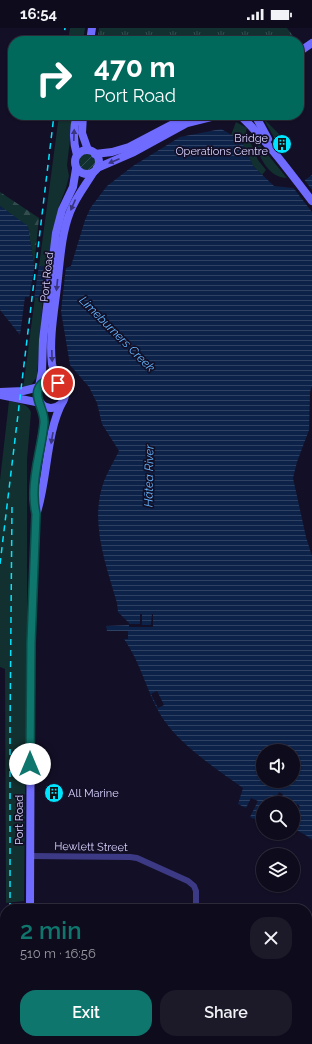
<!DOCTYPE html>
<meta charset="utf-8">
<style>
:root{--surface:#0e0b1c;--page:#1c1929;--text:#f1f3f6;--muted:#9b9ba3;--line:#2e2b3b;--accent:#0f766e}
body{margin:0;font-family:Raleway,sans-serif;background:var(--page);color:var(--text);height:100vh;display:flex;flex-direction:column;font-size:15px;white-space:nowrap}
*{box-sizing:border-box;margin:0}
p{font-size:13px;color:var(--muted)}
.icon{flex:none;width:22px;height:22px;fill:none;stroke:currentColor;stroke-width:2;stroke-linecap:round;stroke-linejoin:round}
.map{position:relative;flex:1;overflow:hidden}
.sheet{position:absolute;left:0px;top:876px;width:312px;height:140px;display:flex;flex-direction:column;background:var(--surface);border-radius:16px 16px 0 0;box-shadow:0 1px 3px #0004,0 0 0 1px var(--line)}
.sheet>*{flex:none}
.guide{position:absolute;left:8px;top:8px;width:296px;height:84px;border-radius:16px;box-shadow:0 1px 3px #0004,0 0 0 1px var(--line);background:#00695c;color:#fff;overflow:hidden}
.fabs{position:absolute;left:256px;top:716px;display:grid;gap:8px}
.fabs a{display:grid;place-items:center;width:44px;height:44px;border-radius:50%;background:var(--surface);box-shadow:0 1px 3px #0004,0 0 0 1px var(--line);font-size:20px}
.pin{position:absolute;display:grid;place-items:center;width:34px;height:34px;color:#fff;margin:-17px;border:2px solid #fff;border-radius:50%;box-shadow:0 1px 4px #0007}
.me{position:absolute;width:44px;margin:-22px;rotate:0deg;stroke-linejoin:round;filter:drop-shadow(0 0 3px #0008)}
.turn{display:flex;align-items:center;gap:14px;height:84px;padding:0 20px;font-size:18px}
.turn .icon{width:52px;height:52px;stroke-width:2.5}
.turn b{display:block;font-size:28px;line-height:34px}
.round{display:grid;place-items:center;flex:none;width:42px;height:42px;border-radius:16px;background:var(--page)}
.overview{display:flex;align-items:center;justify-content:space-between;height:68px;padding:0 20px}
h1{font-size:24px;font-weight:600;line-height:30px;color:var(--accent)}
.button{display:flex;gap:8px;margin-top:auto;padding:8px 20px}
.button a{flex:1;height:46px;border-radius:16px;background:var(--accent);color:#fff;font-size:16px;font-weight:600;line-height:46px;text-align:center}
.button a+a{background:var(--page);color:var(--text)}
.status{display:flex;justify-content:space-between;align-items:center;height:28px;padding:0 20px;background:var(--surface);direction:ltr}
.status svg{height:11px;fill:currentColor}
.map>svg:first-child{display:block}
</style>
<div class="status"><b>16:54</b><svg viewBox="0 0 49 12"><path d="M0 12V9h3v3zM5 12V6h3v6zM10 12V3h3v9zM15 12V0h3v12zM26 1h20v11H26zM47 4h2v5h-2z"/></svg></div>
<div class="map">
<svg width="312" height="1016" viewBox="0 0 312 1016">
<defs>
<pattern id="forest-firs" width="22" height="20" patternUnits="userSpaceOnUse"><rect width="22" height="20" fill="#12302f"/><path d="M5 1l3.5 6h-7zM16 11l3.5 6h-7z" fill="#344d4e"/></pattern>
<pattern id="park-tufts" width="24" height="20" patternUnits="userSpaceOnUse"><rect width="24" height="20" fill="#12302f"/><path d="M3 7l-1-3M5 7V3M7 7l1-3M15 17l-1-3M17 17v-4M19 17l1-3" fill="none" stroke="#344d4e"/></pattern>
<pattern id="garden-furrows" width="10" height="10" patternUnits="userSpaceOnUse"><rect width="10" height="10" fill="#12302f"/><path d="M-1 1l2-2M0 10L10 0M9 11l2-2" fill="none" stroke="#344d4e"/></pattern>
<pattern id="water-rules" width="6" height="5" patternUnits="userSpaceOnUse"><rect width="6" height="5" fill="#0c2248"/><path d="M0 2.5h6" fill="none" stroke="#2f4163"/></pattern>
</defs>
<rect width="100%" height="100%" fill="#130f26"/>
<g fill="#12302f">
<polygon points="70,0 85,0 83,13 68,13"/>
<polygon points="59,87 73,87 67,137 69,148 66,160 59,178 47,239 39,238"/>
<polygon points="263,90 281,108 276,113"/>
<polygon points="236,94 247,100 246,103 258,132 266,142 262,147 253,138 241,112 231,107"/>
<path d="M250,105L287,150C265,150 257,121 250,105Z"/>
<polygon points="35,269 43,270 37,349 30,358 23,361"/>
<path d="M9,373C18,375 27,375 31,384L27,432V598L24,873L6,875L5,641L0,639V452Z"/>
<polygon points="5,886 5,1011 24,1011 24,1016 0,1016 0,887"/>
</g>
<polygon fill="url(#forest-firs)" points="0,164 39,190 34,237 28,199 0,178"/>
<polygon fill="url(#park-tufts)" points="99,0 287,0 297,13 97,13"/>
<circle fill="url(#garden-furrows)" cx="87" cy="134" r="9"/>
<path fill="url(#water-rules)" fill-rule="evenodd" d="M221,101L241,112L253,138L274,158L293,160L312,147V358L310,364L309,402L297,434L293,450L306,509L312,528V812L307,808L293,800V791L300,778L297,776L295,780L297,781L293,787V775H278L283,766L279,764L274,775H263V795L250,789L258,773L251,770L246,780L238,776L243,760C216,741 177,715 160,686C146,662 141,635 124,611H128V603H107L106,598L129,597V595L118,584L117,575C106,536 89,494 104,453C108,443 114,433 119,423L102,396L97,375L89,359L70,337L60,277L43,270L25,269L20,307L0,282V178L28,198L34,237L64,241L71,238L85,192L91,179L107,158L133,138L180,109ZM263,723H293V753H263Z"/>
<g fill="#130f26">
<polygon points="303,150 312,162 312,184 292,158"/>
<polygon points="35,236 39,236 34,271 29,271"/>
<polygon points="48,237 64,239 66,238 60,292 58,278 44,273"/>
<polygon points="140,586 142,586 142,597 151,597 152,586 153,586 153,599 129,599 129,596 140,596"/>
<polygon points="157,663 164,677 158,680 151,666"/>
</g>
<g fill="none" stroke-linecap="round" stroke-linejoin="round">
<g stroke="#3d3a85" stroke-width="6">
<polyline points="30,828 130,829 137,830 188,853 194,858 196,863 196,881"/>
<polyline points="195,1016 195,1011"/>
</g>
<g stroke="#6f6bff" stroke-width="8">
<polyline points="90,13 92,0"/>
<polyline points="299,24 312,15"/>
<polyline points="83,87 82,105 88,122"/>
<path d="M240,87C267,113 289,143 312,173"/>
<polyline points="255,87 268,111"/>
<circle cx="87" cy="134" r="12"/>
<polyline points="95,126 112,124 129,119 190,87"/>
<path d="M77,127C73,114 73,100 77,87"/>
<polyline points="97,140 134,124 187,95 215,88 227,87"/>
<circle cx="51" cy="366" r="14"/>
<path d="M63,361C60,352 54,346 52,336C49,311 54,284 57,259C60,234 61,207 70,184C76,169 85,158 93,145"/>
<polyline points="0,364 23,363 39,359 42,343 43,312 56,205 62,182 73,159 76,141"/>
<polyline points="0,367 41,375 44,395 37,438 33,468 36,486 31,615 30,881"/>
<path d="M37,484C48,449 46,404 63,373"/>
<polyline points="30,1016 30,1011"/>
</g>
<g stroke="#00e5ff" stroke-width="1.5" stroke-dasharray="6 5" stroke-linecap="butt">
<polyline points="63,13 65,0"/>
<polyline points="0,536 54,87"/>
<polyline points="10,881 10,702 12,478"/>
<polyline points="10,1016 10,1011"/>
</g>
</g>
<defs><path id="oneway-solid" d="M-6-.8H1V-3.2L6.5 0L1 3.2V.8H-6Z"/></defs>
<g fill="#38347d">
<use href="#oneway-solid" transform="translate(74 107) rotate(-88)"/>
<use href="#oneway-solid" transform="translate(114 133) rotate(157)"/>
<use href="#oneway-solid" transform="translate(73 177) rotate(114)"/>
<use href="#oneway-solid" transform="translate(57 257) rotate(96)"/>
<use href="#oneway-solid" transform="translate(52 328) rotate(88)"/>
<use href="#oneway-solid" transform="translate(52 410) rotate(100)"/>
</g>
<g fill="none" stroke-linecap="round" stroke-linejoin="round">
<g stroke="#0a4d48" stroke-width="10">
<path id="route" d="M30,736L31,615L36,486C35,481 34,474 34,468C33,443 42,419 44,395C45,383 35,372 38,362C41,353 50,351 58,355"/>
</g>
<use href="#route" stroke="#0f766e" stroke-width="7"/>
</g>
<defs>
<g id="building-disc" transform="scale(1)"><circle r="9.5" fill="#00e5ff" stroke="#130f26"/><path d="M-4-6H4V6H1V3H-1V6H-4ZM-2.5-4.3h1.7v1.8h-1.7ZM.8-4.3h1.7v1.8H.8ZM-2.5-1h1.7V.8h-1.7ZM.8-1h1.7V.8H.8Z" fill="#111"/></g>
</defs>
<g fill-rule="evenodd">
<use href="#building-disc" x="282" y="116"/>
<use href="#building-disc" x="54" y="765"/>
</g>
<g text-anchor="middle" dominant-baseline="central" stroke-width="3.5" stroke-linejoin="round" paint-order="stroke">
<g font-size="11" fill="#d9d4ff" stroke="#130f26" text-anchor="end">
<text x="268" y="110">Bridge<tspan x="268" dy="13">Operations Centre</tspan></text>
<text x="68" y="765" text-anchor="start">All Marine</text>
</g>
<g font-size="11" fill="#d9d4ff" stroke="#130f26">
<text transform="translate(47 249) rotate(-84)">Port Road</text>
<text transform="translate(19 792) rotate(-90)">Port Road</text>
<text transform="translate(91 819) rotate(1)">Hewlett Street</text>
</g>
<g font-size="12" font-style="italic" fill="#62b6ff" stroke="#130f26">
<text transform="translate(117 306) rotate(45)">Limeburners Creek</text>
<text transform="translate(149 448) rotate(-89)">Hātea River</text>
</g>
</g>
</svg>
<div class="fabs">
<a><svg class="icon" aria-label="sound" viewBox="0 0 24 24"><path d="M4 9h4l5-4v14l-5-4H4zM17 9q2 3 0 6"/></svg></a>
<a><svg class="icon" aria-label="search" viewBox="0 0 24 24"><circle cx="10" cy="10" r="6"/><path d="M15 15l6 6"/></svg></a>
<a><svg class="icon" aria-label="layers" viewBox="0 0 24 24"><path d="M12 4l9 5-9 5-9-5zM3 14l9 5 9-5"/></svg></a>
</div>
<div class="pin" style="left:58px;top:355px;background:#d93025"><svg class="icon" aria-label="arrive" viewBox="0 0 24 24"><path d="M6 21V4h12l-3 4 3 4H6"/></svg></div>
<svg class="me" style="left:30px;top:736px" viewBox="-20 -20 40 40"><circle r="19" fill="#fff"/><path d="M0-13L10 11 0 6-10 11z" fill="#0f766e"/></svg>
<div class="guide">
<div class="turn"><svg class="icon" aria-label="right" viewBox="0 0 24 24"><path d="M7 20v-9h11M14 6l5 5-5 5"/></svg><div><b>470 m</b>Port Road</div></div>
</div>
<section class="sheet">
<div class="overview"><div><h1>2 min</h1><p>510 m · 16:56</p></div><a class="round"><svg class="icon" aria-label="close" viewBox="0 0 24 24"><path d="M6 6l12 12M18 6L6 18"/></svg></a></div>
<div class="button"><a>Exit</a><a>Share</a></div>
</section>
</div>
